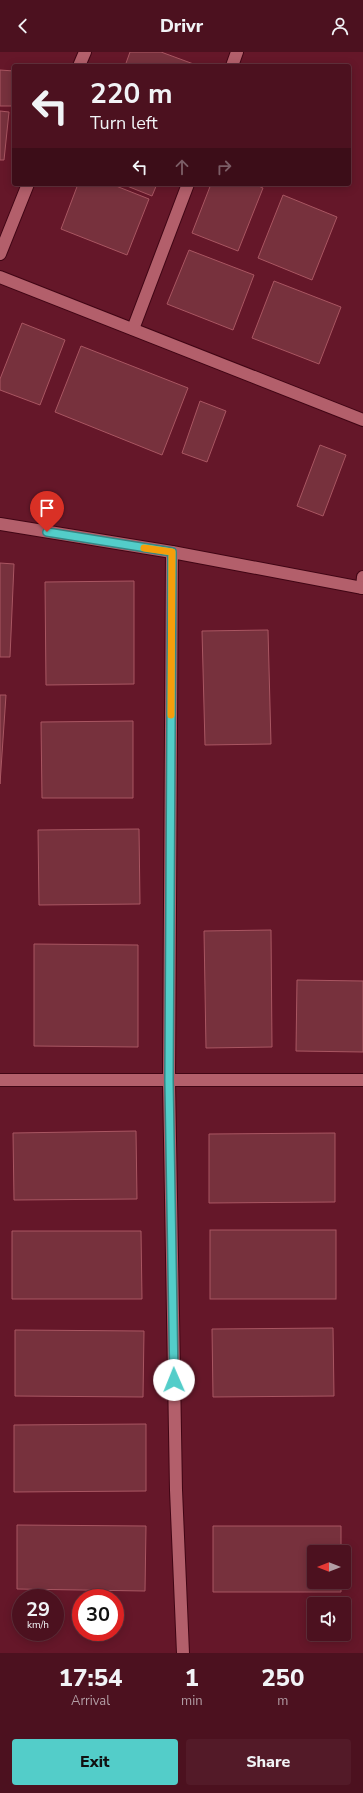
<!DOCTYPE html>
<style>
:root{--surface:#4c111f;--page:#531a28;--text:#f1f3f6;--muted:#b29da4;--line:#63313d;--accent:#53cdc9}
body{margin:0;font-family:"Nunito Sans",sans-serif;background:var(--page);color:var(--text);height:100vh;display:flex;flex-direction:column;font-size:15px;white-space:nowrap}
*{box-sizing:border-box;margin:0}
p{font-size:13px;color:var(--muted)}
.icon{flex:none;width:22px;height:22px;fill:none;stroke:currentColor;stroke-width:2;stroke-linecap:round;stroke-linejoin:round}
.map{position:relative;height:1601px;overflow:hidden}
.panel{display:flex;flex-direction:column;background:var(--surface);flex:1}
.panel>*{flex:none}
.guide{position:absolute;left:12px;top:12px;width:339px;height:122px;border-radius:4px;box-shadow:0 2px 10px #0003,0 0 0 1px var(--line);background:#4c111f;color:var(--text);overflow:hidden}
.needle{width:26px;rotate:270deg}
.fabs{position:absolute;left:307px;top:1493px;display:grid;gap:8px}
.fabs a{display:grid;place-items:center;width:44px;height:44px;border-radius:4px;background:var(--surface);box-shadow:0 2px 10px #0003,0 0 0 1px var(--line);font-size:20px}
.speed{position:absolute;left:12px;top:1537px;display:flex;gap:8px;font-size:20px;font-weight:700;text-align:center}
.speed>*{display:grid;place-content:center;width:52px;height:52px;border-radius:50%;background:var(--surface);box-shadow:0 2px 10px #0003,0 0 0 1px var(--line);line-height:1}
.speed small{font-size:10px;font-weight:400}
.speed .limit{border:6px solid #d22;background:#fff;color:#111}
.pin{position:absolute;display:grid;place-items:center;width:34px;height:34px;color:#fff;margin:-41px -17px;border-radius:50% 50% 50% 0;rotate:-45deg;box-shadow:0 0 4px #0007}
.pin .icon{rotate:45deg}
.me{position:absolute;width:44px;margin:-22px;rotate:359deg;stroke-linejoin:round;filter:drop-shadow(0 0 3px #0008)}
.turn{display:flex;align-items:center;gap:14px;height:84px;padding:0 12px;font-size:18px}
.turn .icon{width:52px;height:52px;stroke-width:2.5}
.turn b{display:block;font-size:28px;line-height:34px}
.lanes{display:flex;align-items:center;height:38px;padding:0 12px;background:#0003;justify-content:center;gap:20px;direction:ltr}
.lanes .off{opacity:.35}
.eta{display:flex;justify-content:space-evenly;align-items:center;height:68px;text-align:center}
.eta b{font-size:24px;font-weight:800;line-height:28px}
.cta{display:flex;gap:8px;margin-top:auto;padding:8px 12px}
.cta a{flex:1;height:46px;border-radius:4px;background:var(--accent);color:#111;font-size:16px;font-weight:800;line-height:46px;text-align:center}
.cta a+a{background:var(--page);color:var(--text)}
header{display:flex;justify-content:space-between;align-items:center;height:52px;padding:0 12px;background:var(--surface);font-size:18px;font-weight:800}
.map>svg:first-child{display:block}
</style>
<header><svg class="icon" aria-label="back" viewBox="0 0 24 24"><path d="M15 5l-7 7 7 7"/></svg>Drivr<svg class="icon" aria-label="person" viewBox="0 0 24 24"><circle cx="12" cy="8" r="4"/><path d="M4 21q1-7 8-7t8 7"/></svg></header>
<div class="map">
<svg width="363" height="1601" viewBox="0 0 363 1601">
<rect width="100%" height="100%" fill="#651729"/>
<g fill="#77313d" stroke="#a95662">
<polygon points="130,0 161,0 199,14 125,14"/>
<polygon points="0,18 14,19 14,54 0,54"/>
<polygon points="0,59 9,60 4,108 0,108"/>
<polygon points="78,132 111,132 149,147 127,203 61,177"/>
<polygon points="122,132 157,132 152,144"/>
<polygon points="211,132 254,132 263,136 238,199 192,181"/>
<polygon points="283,143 337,165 312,228 258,206"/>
<polygon points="189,198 254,223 233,278 167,252"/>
<polygon points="274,229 341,255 319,312 252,286"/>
<polygon points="22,271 65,288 40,353 0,338 0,327"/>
<polygon points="81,294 188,336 162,403 55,360"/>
<polygon points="200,349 226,359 207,410 182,401"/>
<polygon points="320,393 346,403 323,464 297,454"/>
<polygon points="0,511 14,512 10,605 0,605"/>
<polygon points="134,529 134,632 46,633 45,530"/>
<polygon points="268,578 271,692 205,693 202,579"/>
<polygon points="0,643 6,643 0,732"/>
<polygon points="133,669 133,746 42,746 41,670"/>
<polygon points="139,777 140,852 39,853 38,778"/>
<polygon points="271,878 272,995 206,996 204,879"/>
<polygon points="34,892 138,893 138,995 34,994"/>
<polygon points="297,928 363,929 363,1000 296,999"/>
<polygon points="136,1079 137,1147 14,1148 13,1081"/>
<polygon points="335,1081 335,1150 209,1151 209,1082"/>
<rect x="210" y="1178" width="126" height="69"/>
<polygon points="12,1179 141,1179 142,1247 12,1247"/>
<polygon points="333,1276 334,1344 213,1345 212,1277"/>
<polygon points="15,1278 144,1279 143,1345 15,1344"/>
<polygon points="146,1372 146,1439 14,1440 14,1373"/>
<polygon points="17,1473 146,1474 145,1539 17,1537"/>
<polygon points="213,1474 341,1474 341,1500 314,1500 314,1530 341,1530 341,1540 213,1540"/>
</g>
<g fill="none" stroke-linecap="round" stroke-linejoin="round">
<g stroke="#400514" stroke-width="14">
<g id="minor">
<polyline points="232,14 237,0"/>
<polyline points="0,225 363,368"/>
<polyline points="133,277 188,132"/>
<polyline points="172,500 169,1029 176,1438 183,1601"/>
<polyline points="362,536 363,525"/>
</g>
</g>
<g stroke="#400514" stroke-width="14">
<g id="tertiary">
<polyline points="79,14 85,0"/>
<polyline points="0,202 28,132"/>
<polyline points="0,472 172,500 363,536"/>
<polyline points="0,1028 363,1028"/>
</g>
</g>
<use href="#minor" stroke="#b35f6b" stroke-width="12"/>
<use href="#tertiary" stroke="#b35f6b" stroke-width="12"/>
</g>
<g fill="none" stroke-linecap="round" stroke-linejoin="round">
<g stroke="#368583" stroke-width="10">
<polyline id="route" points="47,480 172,500 169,1029 174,1328"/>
</g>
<use href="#route" stroke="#53cdc9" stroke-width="7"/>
<polyline stroke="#f59e0b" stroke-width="7" points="144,496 172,500 171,663"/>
</g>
</svg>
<div class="fabs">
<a><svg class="needle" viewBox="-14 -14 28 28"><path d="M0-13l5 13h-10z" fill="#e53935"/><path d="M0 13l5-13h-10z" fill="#b29da4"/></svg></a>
<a><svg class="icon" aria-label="sound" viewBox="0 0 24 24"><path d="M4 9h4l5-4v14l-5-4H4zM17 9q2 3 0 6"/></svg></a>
</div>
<div class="speed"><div>29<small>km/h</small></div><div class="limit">30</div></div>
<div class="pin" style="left:47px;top:480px;background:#d93025"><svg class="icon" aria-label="arrive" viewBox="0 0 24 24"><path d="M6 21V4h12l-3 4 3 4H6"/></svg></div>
<svg class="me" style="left:174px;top:1328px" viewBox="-20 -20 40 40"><circle r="19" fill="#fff"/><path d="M0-13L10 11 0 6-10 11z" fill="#53cdc9"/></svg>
<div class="guide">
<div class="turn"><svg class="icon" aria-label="left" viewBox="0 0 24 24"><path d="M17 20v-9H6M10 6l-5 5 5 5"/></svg><div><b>220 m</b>Turn left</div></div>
<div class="lanes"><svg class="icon" aria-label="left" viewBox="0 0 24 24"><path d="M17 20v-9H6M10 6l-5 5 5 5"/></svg><svg class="icon off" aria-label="ahead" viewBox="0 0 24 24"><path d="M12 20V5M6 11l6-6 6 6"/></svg><svg class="icon off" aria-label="right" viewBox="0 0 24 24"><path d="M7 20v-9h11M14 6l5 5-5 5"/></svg></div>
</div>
</div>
<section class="panel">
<div class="eta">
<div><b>17:54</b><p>Arrival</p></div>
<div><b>1</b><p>min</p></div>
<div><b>250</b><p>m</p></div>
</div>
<div class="cta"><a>Exit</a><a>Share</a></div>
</section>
